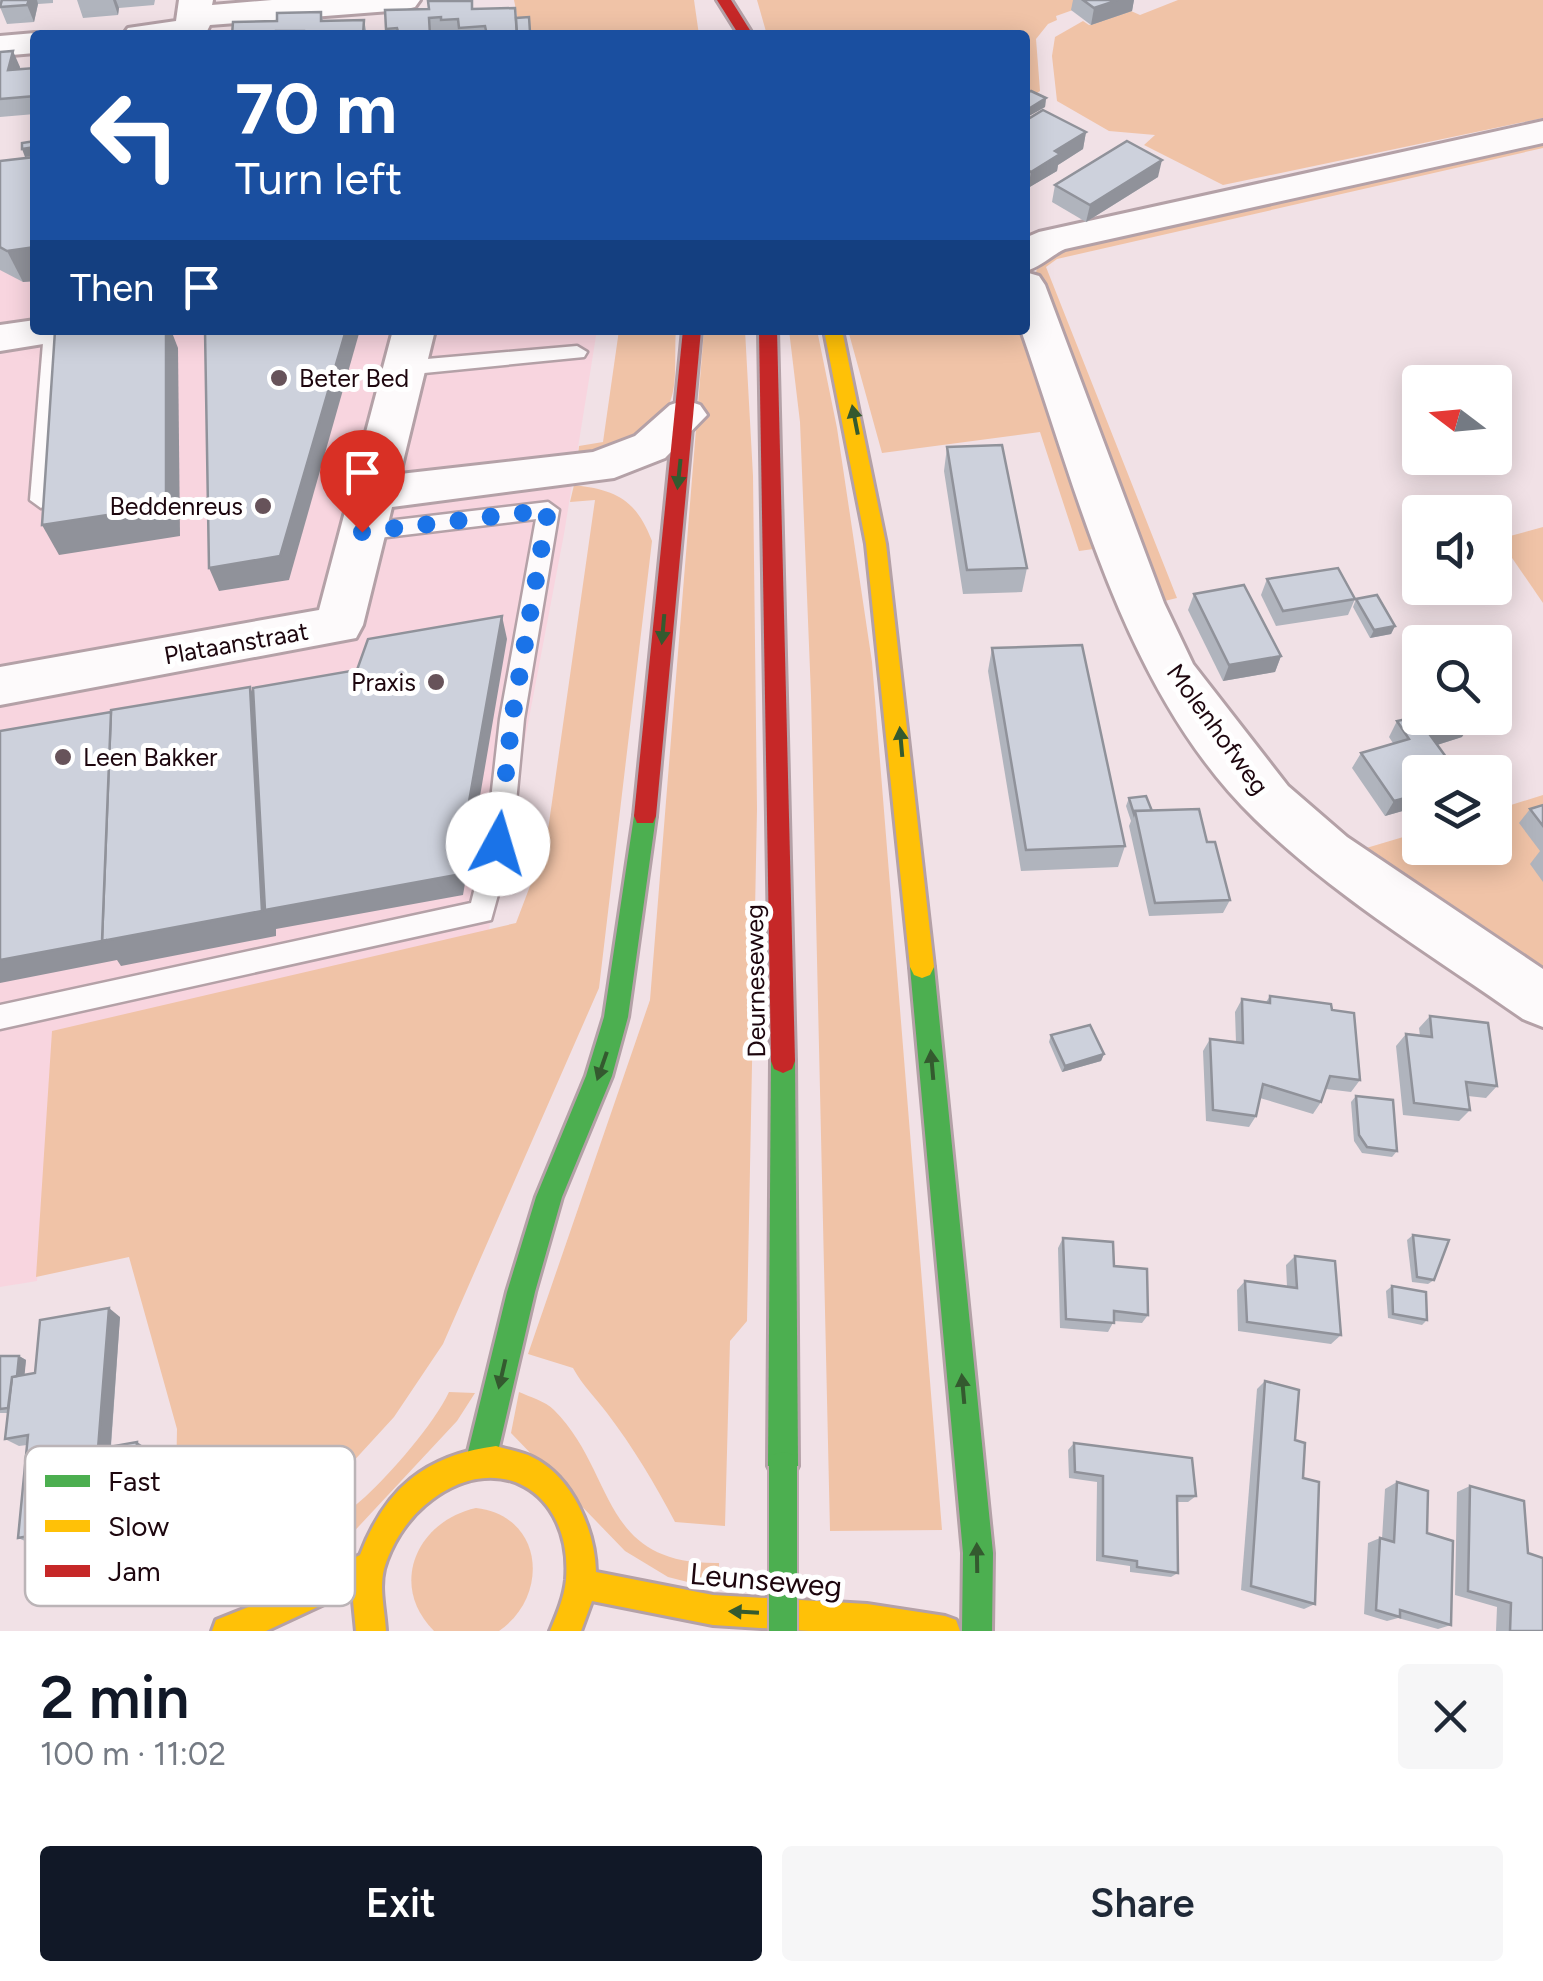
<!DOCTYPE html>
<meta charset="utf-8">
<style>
:root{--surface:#fff;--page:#f6f6f7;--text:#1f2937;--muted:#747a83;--accent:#111827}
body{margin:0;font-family:Figtree,sans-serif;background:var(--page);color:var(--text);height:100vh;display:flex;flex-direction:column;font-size:38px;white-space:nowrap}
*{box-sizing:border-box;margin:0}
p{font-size:32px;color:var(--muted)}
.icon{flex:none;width:55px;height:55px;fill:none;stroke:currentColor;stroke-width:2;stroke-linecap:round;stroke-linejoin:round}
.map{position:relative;height:1631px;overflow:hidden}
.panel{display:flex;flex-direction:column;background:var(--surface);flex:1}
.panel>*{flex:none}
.hud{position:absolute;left:30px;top:30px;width:1000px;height:305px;border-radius:10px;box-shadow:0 5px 25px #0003;background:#1a4fa0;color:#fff;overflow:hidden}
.needle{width:65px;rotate:286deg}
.tools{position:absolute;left:1402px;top:365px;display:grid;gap:20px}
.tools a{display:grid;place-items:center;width:110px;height:110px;border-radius:10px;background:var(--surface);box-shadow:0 5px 25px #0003;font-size:50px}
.pin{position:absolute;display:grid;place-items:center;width:85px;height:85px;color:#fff;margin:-102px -42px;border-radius:50% 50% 50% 0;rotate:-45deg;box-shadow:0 0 10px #0007}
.pin .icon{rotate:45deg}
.me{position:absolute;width:110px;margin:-55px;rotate:6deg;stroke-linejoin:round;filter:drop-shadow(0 0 8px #0008)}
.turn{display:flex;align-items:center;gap:35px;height:210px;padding:0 40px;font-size:45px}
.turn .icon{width:130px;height:130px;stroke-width:2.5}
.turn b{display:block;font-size:70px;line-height:85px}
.then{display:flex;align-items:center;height:95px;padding:0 40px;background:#0003;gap:20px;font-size:38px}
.round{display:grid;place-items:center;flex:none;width:105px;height:105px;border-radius:10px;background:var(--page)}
.summary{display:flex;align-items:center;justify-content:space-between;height:170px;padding:0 40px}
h1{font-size:60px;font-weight:600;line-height:75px;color:var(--accent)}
.primary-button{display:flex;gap:20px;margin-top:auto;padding:20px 40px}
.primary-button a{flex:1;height:115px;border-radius:10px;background:var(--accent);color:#fff;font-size:40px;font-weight:600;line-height:115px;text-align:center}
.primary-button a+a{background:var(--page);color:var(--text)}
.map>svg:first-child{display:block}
</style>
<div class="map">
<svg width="1543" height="1631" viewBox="0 0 1543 1631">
<rect width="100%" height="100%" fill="#f1e1e6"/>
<polygon fill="#f8d5df" points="35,156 35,330 597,330 564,534 485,950 59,1036 37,1281 0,1287 0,160"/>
<g fill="#f0c3a7">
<polygon points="514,0 694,0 699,35 521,35"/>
<polygon points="757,0 1101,0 1056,16 1057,20 1048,24 1036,39 1040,91 1025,101 1025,35 767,35"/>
<polygon points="1178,0 1543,0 1543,118 1223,185 1144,145 1155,135 1109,131 1057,101 1052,56 1055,37 1083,21 1089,25 1131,11 1140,15"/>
<polygon points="1543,138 1543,148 1057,259 1046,267 1177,598 1156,603 1034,280 1039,261 1050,250"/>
<path d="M619,330H676C674,351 678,383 670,402C654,440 613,448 578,456L579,446L603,442Z"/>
<path d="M704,330H745L753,476L757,809L747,1321L730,1341L725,1526L675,1522C655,1484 633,1447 607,1413C595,1397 583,1386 573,1368L528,1354L650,1000Z"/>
<polygon points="789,330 817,330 837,428 872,662 942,1530 830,1531 811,695 800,422"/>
<polygon points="848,330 1025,330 1108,547 1079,551 1040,432 882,453"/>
<path d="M574,485C617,490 636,500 652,541L599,988L443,1344L394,1417L328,1489L248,1547L174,1585L177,1429L129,1257L36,1277L52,1031L516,923L546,844L595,500L570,502Z"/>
<polygon points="1543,527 1543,603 1499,539"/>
<polygon points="1543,795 1543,968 1363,849 1420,832 1420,848 1495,848 1495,810"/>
<path d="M449,1392L475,1393L457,1421L319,1569L290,1576C311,1532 330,1528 365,1497C391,1473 434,1424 449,1392Z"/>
<path d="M519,1392C530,1397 545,1401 554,1410C617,1473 598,1565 719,1563V1590L668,1577L625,1551L511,1433Z"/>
<path d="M476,1508C544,1516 550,1596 499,1631H434C388,1585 417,1521 476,1508Z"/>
</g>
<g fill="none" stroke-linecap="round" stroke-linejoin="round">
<g stroke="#b4a1a7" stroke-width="5">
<g id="lane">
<polygon points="63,330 52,500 41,508 30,500 44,331"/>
<polygon points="577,346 587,352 584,357 404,375 394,368 404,361"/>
<polygon points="548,502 559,510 524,719 512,844 491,920 0,1029 0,1005 471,903 486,844 500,719 536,519 362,540 351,532 362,524"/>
</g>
</g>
<g stroke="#b4a1a7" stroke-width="6">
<g id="street">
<polygon points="179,0 213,0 212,5 272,0 420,0 415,7 403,10 210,25 205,35 123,35 128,28 176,21"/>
<polygon points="35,33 44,35 35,35 35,53 0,56 0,36"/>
<path d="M1543,121V143L1065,249C1050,256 1041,267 1025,271V238L1039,232Z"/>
<path d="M1025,272L1039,276L1045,285L1164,603L1193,664L1288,786L1347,837L1543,969V1027L1523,1019C1432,955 1335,897 1255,819C1125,693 1079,496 1021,330H1025Z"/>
<polygon points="35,320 35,330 81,330 74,339 0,351 0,325"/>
<polygon points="393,330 435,330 400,474 593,452 635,436 670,405 685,400 700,405 707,415 665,458 614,478 392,507 363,625 356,638 0,705 0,667 319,610"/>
</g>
</g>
<g stroke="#b4a1a7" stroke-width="6">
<g id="fast">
<polygon points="645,807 653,809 656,816 628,1017 612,1076 562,1197 535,1292 496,1460 491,1470 481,1475 471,1470 466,1460 507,1292 536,1197 586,1076 604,1017 634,816 637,809"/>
<polygon points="922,956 930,959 934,967 993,1553 992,1631 962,1631 963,1553 910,967 914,959"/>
<polygon points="783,1049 792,1053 795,1061 798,1466 793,1476 783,1481 773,1476 768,1466 771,1061 774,1053"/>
</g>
</g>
<g stroke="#b4a1a7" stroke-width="6">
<g id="slow">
<polygon points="824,330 842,330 886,544 934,967 930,975 922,978 914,975 910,967 866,544"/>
<path d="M496,1446C508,1450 523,1452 534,1458C573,1478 595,1530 596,1572L713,1595L867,1604L945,1616L956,1620L960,1631H810L713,1625L592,1601L581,1631H550C557,1614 564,1598 566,1580C573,1490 495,1445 425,1505C406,1521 391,1545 384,1569C379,1589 385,1611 386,1631H356L352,1591L266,1631H212L216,1620L291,1590L360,1555C385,1489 425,1455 496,1446Z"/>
</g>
</g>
<g stroke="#b4a1a7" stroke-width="6">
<g id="jam">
<polygon points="717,0 731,0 753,35 739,35"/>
<polygon points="683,330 701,330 656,816 653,823 637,823 634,816"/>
<polygon points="759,330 777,330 795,1061 792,1069 783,1073 774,1069 771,1061"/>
</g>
</g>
<use href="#lane" fill="#fdfafb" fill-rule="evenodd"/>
<use href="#street" fill="#fdfafb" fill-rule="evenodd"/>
<use href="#fast" fill="#4caf50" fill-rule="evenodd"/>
<use href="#slow" fill="#ffc107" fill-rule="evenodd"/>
<use href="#jam" fill="#c62828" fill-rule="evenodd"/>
<g stroke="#bea8af" stroke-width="32" stroke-linecap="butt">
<polyline id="fast-bridge" points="783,1466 783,1631"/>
</g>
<use href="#fast-bridge" stroke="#4caf50" stroke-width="28"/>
</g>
<g fill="#b0b4bd">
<polygon points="0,0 53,0 53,3 38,4 34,22 7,24 0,7"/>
<polygon points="77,0 155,0 154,5 119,8 118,15 83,18"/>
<polygon points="1073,0 1134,0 1132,11 1091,25 1071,10"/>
<polygon points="515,8 516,18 529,17 531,35 387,35 386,29 473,9"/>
<polygon points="321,12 323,21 364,20 367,35 232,35 277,21"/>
<polygon points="0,52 20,67 20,69 35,68 35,114 0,117"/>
<polygon points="1025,94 1046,98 1045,107 1029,116 1025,114"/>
<polygon points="1025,121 1086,132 1083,149 1058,165 1057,171 1028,188 1025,187"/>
<polygon points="35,157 35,281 23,282 0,270 0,161"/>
<polygon points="1158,177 1086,222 1052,202 1055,185"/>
<polygon points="947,447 1027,568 1022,592 963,594 944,471"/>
<polygon points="1267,579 1355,599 1348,615 1276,626 1261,595"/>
<polygon points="1194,594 1281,656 1275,672 1223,681 1188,610"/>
<polygon points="1356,599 1395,626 1391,634 1370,638 1353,607"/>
<polygon points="992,648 1125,846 1118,867 1021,871 988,671"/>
<polygon points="1397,721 1462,737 1437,745 1420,772 1420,806 1385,816 1352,768 1361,753 1393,743 1389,737"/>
<polygon points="1129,798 1207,842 1230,900 1223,913 1149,916 1129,826 1131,821 1126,806"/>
<polygon points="1543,805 1543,882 1530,864 1540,851 1519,823 1530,809"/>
<polygon points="1270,996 1332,1010 1360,1080 1351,1092 1326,1089 1321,1102 1313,1114 1260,1098 1256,1116 1249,1127 1206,1121 1203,1051 1210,1039 1236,1042 1235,1012 1242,999 1266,1002"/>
<polygon points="1430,1016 1497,1086 1486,1098 1468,1096 1470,1110 1459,1121 1403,1115 1396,1046 1406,1034 1420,1036 1419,1028"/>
<polygon points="1051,1035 1104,1054 1101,1061 1062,1072 1049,1042"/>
<polygon points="1356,1096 1397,1151 1392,1157 1362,1153 1354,1141 1351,1102"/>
<polygon points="1413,1235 1434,1280 1428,1284 1412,1282 1407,1240"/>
<polygon points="1063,1238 1148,1315 1142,1323 1114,1321 1108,1332 1060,1328 1058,1248"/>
<polygon points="1295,1256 1341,1335 1331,1344 1238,1331 1237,1290 1245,1281 1287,1287 1286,1265"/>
<polygon points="1392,1286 1427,1320 1422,1325 1388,1318 1386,1291"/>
<polygon points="120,1317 111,1447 148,1449 144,1523 32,1544 18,1538 27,1445 19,1446 5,1439 8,1413 0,1413 0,1356 19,1356 26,1360 24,1375 35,1373"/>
<polygon points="1265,1381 1295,1440 1303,1478 1315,1604 1304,1609 1241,1590 1257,1389"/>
<polygon points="1074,1443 1196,1496 1188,1502 1177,1502 1178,1573 1171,1577 1130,1572 1130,1566 1096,1561 1097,1482 1069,1478 1068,1450"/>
<polygon points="1397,1482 1427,1533 1451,1625 1438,1629 1398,1618 1387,1621 1364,1614 1368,1543 1380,1538 1382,1539 1385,1489"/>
<polygon points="1470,1486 1528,1553 1543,1631 1496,1631 1497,1607 1455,1595 1457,1492"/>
</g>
<g fill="#90929a">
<polygon points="29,0 37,0 38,4 34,22 27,5"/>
<polygon points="113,0 116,0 119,8 118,15"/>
<polygon points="1118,0 1134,0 1132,11 1091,25 1094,8"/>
<polygon points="13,51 20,67 15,87 8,70"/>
<polygon points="1046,98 1045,107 1029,116 1030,108"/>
<polygon points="1086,132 1083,149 1058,165 1057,171 1028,188 1031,172 1055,151"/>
<polygon points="35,147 35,156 25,157 22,149"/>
<polygon points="1162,160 1158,177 1086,222 1090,205"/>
<polygon points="35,247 35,281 23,282 7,251"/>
<polygon points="166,330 171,330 178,348 180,536 59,555 42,525"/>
<polygon points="346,330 360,330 289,580 219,591 209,568"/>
<polygon points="502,616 507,639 463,895 276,929 276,936 121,966 117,960 0,983 0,960 250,687 263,716"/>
<polygon points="1395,626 1391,634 1370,638 1374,630"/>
<polygon points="1281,656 1275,672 1223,681 1229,665"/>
<polygon points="1472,722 1462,737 1421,750 1430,735"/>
<polygon points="1420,794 1420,806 1385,816 1394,801"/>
<polygon points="1104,1054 1101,1061 1062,1072 1065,1066"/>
<polygon points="109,1308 120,1317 110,1456 98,1449"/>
<polygon points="19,1356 26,1360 21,1412 14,1408"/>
<polygon points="137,1442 148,1449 144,1523 132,1517"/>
</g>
<g fill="#cdd1dc" stroke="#90929a" stroke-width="2.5">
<polygon points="2,0 29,0 27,5 0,7"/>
<polygon points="1083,0 1118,0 1094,8"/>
<polygon points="428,1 472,1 472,9 515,8 517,35 487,35 485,26 459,28 458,19 441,20 441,17 429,18 430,35 399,35 397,28 386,29 385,10 429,9"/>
<polygon points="321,12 321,21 364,20 363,35 304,35 304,31 276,31 276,35 232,35 233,22 277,21 277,13"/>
<polygon points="529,17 530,32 517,33 516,18"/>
<polygon points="13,51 8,70 35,68 35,96 0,99 0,52"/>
<polygon points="1031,91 1046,98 1030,108 1025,105 1025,94"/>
<polygon points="1043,110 1086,132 1055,151 1060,154 1031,172 1025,168 1025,121"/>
<polygon points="35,141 35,147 22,149 22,143"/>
<polygon points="1127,141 1162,160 1090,205 1055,185"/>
<polygon points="35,157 35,247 7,251 0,247 0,161"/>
<polygon points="66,330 166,330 166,506 42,525 55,331"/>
<polygon points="205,330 346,330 280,556 209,568"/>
<polygon points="1002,445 1027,568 967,570 947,447"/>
<polygon points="1338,568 1355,599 1283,611 1267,579"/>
<polygon points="1244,585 1281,656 1229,665 1194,594"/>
<polygon points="1377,595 1395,626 1374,630 1356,599"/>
<polygon points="502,616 456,875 265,910 253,688 357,670 368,639"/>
<polygon points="1082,645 1125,846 1026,850 992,648"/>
<polygon points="250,687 262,911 102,941 111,710"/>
<polygon points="111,712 102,941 107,940 0,960 0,731"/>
<polygon points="1420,716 1420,718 1468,718 1472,722 1430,735 1457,772 1420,772 1420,794 1394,801 1361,753 1409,739 1397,721"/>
<polygon points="1146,796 1152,811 1135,811 1134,814 1129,798"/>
<polygon points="1543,805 1543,826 1530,809"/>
<polygon points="1199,809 1207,842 1215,842 1230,900 1155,903 1135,811"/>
<polygon points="1270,996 1331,1004 1332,1010 1354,1013 1360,1080 1330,1076 1321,1102 1263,1084 1256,1116 1213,1110 1210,1039 1243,1043 1242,999 1270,1003"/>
<polygon points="1430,1016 1488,1023 1497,1086 1466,1082 1470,1110 1414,1103 1406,1034 1432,1037"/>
<polygon points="1090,1025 1104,1054 1065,1066 1051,1035"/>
<polygon points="1356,1096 1393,1100 1397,1151 1367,1147 1359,1135"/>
<polygon points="1413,1235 1449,1240 1434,1280 1417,1277"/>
<polygon points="1063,1238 1113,1242 1114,1266 1147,1269 1148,1315 1114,1311 1114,1323 1066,1319"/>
<polygon points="1295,1256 1335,1261 1341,1335 1247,1322 1245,1281 1297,1288"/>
<polygon points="1392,1286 1426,1292 1427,1320 1393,1314"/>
<polygon points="109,1308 98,1449 137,1442 132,1517 18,1538 28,1435 5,1439 12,1377 35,1373 40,1320"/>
<polygon points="0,1356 19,1356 17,1376 12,1377 8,1408 0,1409"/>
<polygon points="1265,1381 1299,1390 1295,1440 1305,1443 1303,1478 1319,1482 1315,1604 1251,1586"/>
<polygon points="1074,1443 1192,1458 1196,1496 1177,1496 1178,1573 1137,1567 1137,1561 1103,1556 1103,1476 1075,1472"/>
<polygon points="1397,1482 1428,1491 1427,1533 1453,1541 1451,1625 1400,1610 1400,1617 1376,1610 1380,1538 1394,1542"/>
<polygon points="1470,1486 1524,1501 1528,1553 1543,1558 1543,1631 1510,1631 1511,1603 1468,1591"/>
</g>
<defs><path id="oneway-solid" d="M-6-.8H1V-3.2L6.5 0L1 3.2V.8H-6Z" transform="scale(2.5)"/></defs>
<g fill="#345a2f">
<use href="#oneway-solid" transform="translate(855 420) rotate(-101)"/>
<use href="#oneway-solid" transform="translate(679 474) rotate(96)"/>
<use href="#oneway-solid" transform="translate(663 629) rotate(95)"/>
<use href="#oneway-solid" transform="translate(901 742) rotate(-95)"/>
<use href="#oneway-solid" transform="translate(932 1065) rotate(-95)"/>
<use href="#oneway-solid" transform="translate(602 1066) rotate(109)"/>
<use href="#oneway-solid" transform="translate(502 1374) rotate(103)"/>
<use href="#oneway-solid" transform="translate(963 1389) rotate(-95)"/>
<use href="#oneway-solid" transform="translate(977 1558) rotate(-91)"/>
<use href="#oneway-solid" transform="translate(744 1612) rotate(-177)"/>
</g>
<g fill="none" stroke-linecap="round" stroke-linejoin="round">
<polyline stroke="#1a73e8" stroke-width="18" stroke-dasharray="0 32.4" points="362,532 548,510 512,719 498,844"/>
</g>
<g fill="#67535a" stroke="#fff" stroke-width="4">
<circle cx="279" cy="378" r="10"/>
<circle cx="263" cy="506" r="10"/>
<circle cx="436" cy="682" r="10"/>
<circle cx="63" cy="757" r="10"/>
</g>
<g text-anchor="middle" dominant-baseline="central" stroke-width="10" stroke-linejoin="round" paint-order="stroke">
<g font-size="25" fill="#1d060e" stroke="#fff" text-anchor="start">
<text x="299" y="378">Beter Bed</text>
<text x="243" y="506" text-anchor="end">Beddenreus</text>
<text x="416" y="682" text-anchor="end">Praxis</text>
<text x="83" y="757">Leen Bakker</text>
</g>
<g font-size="25" fill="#1d060e" stroke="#fff">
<text transform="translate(236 643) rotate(-10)">Plataanstraat</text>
<text transform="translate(1218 729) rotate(54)">Molenhofweg</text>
<text transform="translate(755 981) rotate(-91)">Deurneseweg</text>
</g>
<g font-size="30" fill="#1d060e" stroke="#fff">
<text transform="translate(766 1580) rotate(5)">Leunseweg</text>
</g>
</g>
<rect x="25" y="1446" width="330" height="160" rx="15" fill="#fff" stroke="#bbb4b7" stroke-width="2.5"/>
<rect x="45" y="1475" width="45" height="12" fill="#4caf50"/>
<rect x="45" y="1520" width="45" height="12" fill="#ffc107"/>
<rect x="45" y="1565" width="45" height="12" fill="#c62828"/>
<g font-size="28" fill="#1d060e">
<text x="108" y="1491">Fast</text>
<text x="108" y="1536">Slow</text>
<text x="108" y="1581">Jam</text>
</g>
</svg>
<div class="tools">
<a><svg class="needle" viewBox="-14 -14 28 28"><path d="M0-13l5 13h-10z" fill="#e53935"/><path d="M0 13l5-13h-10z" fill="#747a83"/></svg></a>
<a><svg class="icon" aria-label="sound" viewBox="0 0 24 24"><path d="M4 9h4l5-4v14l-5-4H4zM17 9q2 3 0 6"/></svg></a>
<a><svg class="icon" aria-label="search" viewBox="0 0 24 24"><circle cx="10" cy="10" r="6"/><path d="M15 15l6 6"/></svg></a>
<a><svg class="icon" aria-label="layers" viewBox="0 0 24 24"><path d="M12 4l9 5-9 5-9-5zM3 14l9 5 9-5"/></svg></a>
</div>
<div class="pin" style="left:362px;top:532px;background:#d93025"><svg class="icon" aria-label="arrive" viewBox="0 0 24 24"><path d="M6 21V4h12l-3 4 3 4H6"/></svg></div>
<svg class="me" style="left:498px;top:844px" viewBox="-20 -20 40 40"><circle r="19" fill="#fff"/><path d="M0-13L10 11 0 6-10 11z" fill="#1a73e8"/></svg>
<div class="hud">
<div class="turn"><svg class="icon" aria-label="left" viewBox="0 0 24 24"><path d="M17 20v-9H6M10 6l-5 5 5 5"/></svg><div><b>70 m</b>Turn left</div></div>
<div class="then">Then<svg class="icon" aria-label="arrive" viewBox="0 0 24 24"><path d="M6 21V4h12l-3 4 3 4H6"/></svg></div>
</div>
</div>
<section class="panel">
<div class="summary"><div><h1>2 min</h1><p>100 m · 11:02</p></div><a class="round"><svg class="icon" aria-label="close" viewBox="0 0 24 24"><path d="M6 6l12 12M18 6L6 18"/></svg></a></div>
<div class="primary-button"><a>Exit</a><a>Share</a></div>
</section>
